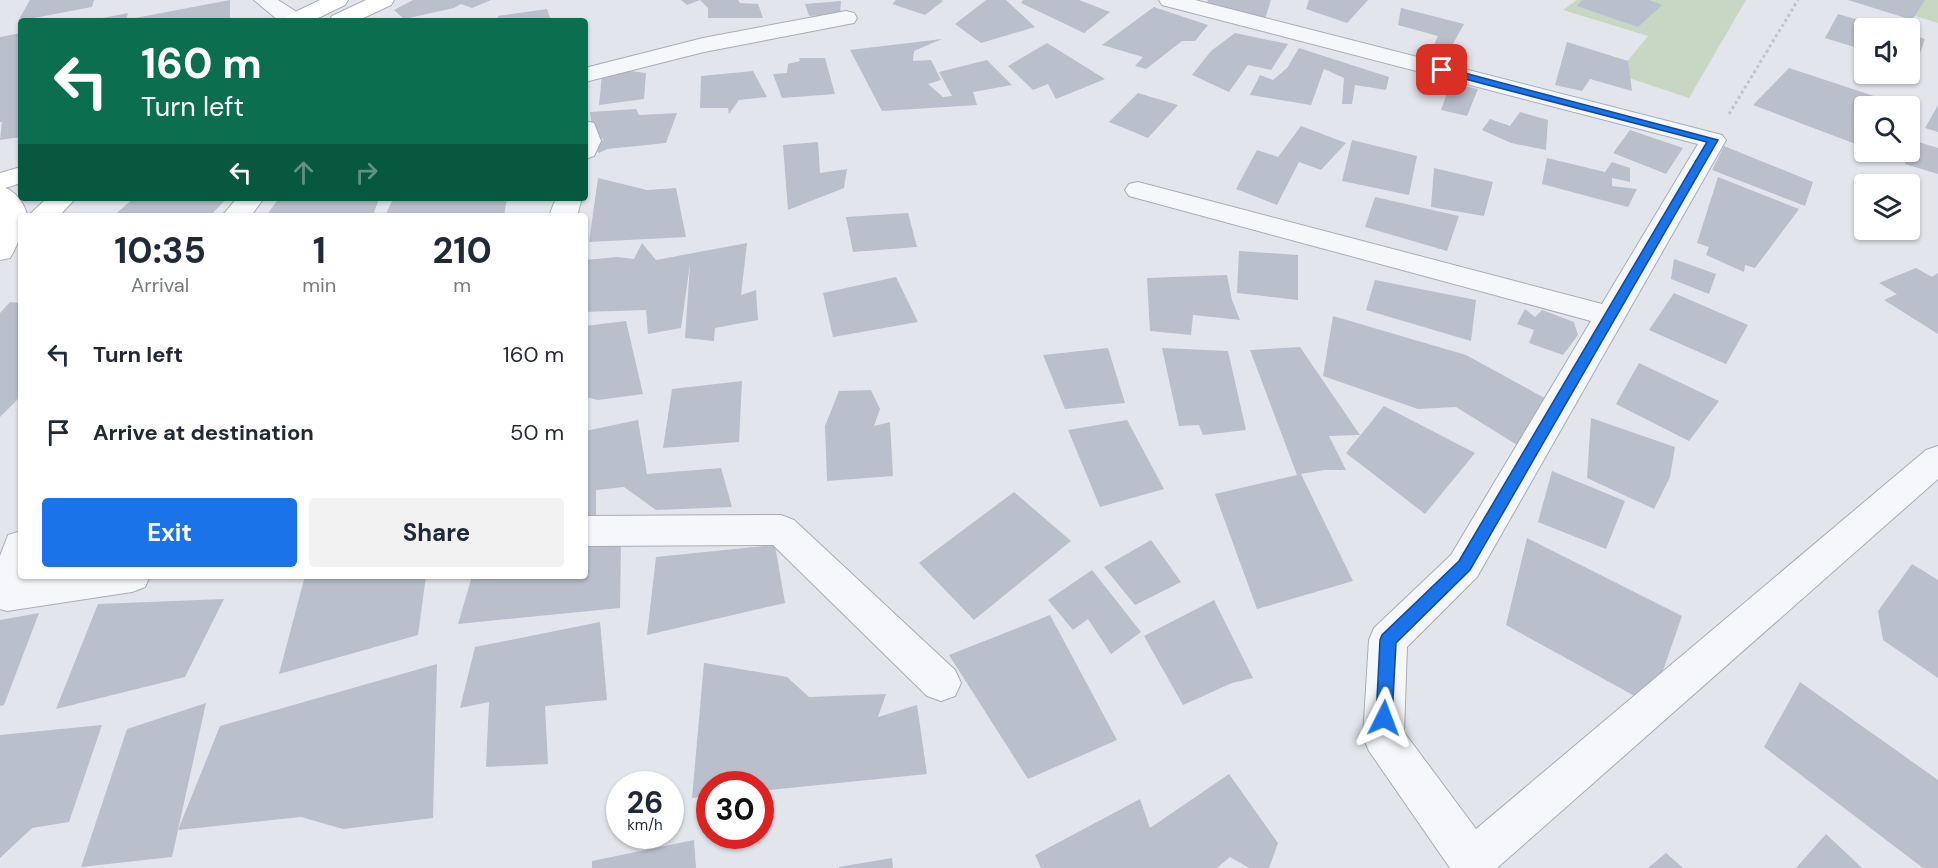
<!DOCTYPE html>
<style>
:root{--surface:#fff;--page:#f2f2f3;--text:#1f2937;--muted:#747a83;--accent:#1a73e8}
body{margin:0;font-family:"DM Sans",sans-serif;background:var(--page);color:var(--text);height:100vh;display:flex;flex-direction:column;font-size:22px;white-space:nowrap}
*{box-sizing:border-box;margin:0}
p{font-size:20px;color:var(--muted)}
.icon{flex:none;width:33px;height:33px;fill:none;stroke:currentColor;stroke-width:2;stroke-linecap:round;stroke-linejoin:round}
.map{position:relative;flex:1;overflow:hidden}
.sheet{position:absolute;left:18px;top:213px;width:570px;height:366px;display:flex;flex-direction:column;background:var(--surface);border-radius:6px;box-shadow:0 2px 4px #0004}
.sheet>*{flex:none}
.banner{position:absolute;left:18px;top:18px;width:570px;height:183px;border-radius:6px;box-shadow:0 2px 4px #0004;background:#0b6e4f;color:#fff;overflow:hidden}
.controls{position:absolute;left:1854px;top:18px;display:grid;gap:12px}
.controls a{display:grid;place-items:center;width:66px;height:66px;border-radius:6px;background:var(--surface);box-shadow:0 2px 4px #0004;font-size:30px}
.speed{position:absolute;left:606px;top:771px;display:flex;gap:12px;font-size:30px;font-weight:700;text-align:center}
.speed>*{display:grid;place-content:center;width:78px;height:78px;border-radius:50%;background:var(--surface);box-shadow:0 2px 4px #0004;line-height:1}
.speed small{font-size:15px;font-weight:400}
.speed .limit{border:9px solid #d22;background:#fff;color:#111}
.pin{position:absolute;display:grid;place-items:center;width:51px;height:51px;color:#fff;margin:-26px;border-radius:12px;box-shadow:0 3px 9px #0006}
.me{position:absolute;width:66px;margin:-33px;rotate:3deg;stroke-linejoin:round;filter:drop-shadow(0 0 4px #0008)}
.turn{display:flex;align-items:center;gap:21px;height:126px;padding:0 24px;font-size:27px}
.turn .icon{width:78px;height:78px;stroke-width:2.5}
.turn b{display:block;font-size:42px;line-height:51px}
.lanes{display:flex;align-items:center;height:57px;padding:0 24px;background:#0003;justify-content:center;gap:30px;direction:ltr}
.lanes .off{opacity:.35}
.eta{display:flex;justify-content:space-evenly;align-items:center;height:102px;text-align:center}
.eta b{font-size:36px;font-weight:700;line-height:42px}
.cta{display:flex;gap:12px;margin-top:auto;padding:12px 24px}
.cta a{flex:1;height:69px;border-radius:6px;background:var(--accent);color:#fff;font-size:24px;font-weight:700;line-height:69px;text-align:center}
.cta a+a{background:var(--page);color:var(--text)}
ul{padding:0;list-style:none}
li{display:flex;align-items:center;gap:18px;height:78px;padding:0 24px}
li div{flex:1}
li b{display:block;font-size:22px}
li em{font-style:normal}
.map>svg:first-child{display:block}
</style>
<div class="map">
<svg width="1938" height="868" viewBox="0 0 1938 868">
<rect width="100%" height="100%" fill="#e2e6ec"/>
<g fill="#c8d7c3">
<polygon points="1577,0 1746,0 1689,98 1617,74 1648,36 1563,10"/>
<polygon points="1862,0 1938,0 1938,23"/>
</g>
<g fill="#b9bfcb">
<polygon points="30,0 94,0 92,7 18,21"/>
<polygon points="230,0 230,21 134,21 135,18"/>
<polygon points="413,0 491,0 472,8 461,4 454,8 404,19 394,10"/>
<polygon points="681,0 738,0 740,3 758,4 763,18 708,18 708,8 700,0 687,5"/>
<polygon points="896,0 941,0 943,1 925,15 892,4"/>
<polygon points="986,0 1006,0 1035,27 981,43 955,24"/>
<polygon points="1023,0 1079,0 1110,12 1084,33 1021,3"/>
<polygon points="1208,0 1271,0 1265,19 1206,5"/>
<polygon points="1309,0 1368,0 1347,23 1306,9"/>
<polygon points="1582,0 1649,0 1662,5 1638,27 1577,6"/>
<polygon points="1848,0 1925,0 1912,20"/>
<polygon points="841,1 840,14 809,16 805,4"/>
<polygon points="1154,7 1208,25 1195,41 1182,41 1146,69 1135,66 1143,57 1102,45"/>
<polygon points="1401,8 1464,24 1450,49 1434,45 1438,36 1398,25"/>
<polygon points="547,9 551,21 498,21 498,16"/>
<polygon points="128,13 126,21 93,21 93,20"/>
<polygon points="1838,14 1887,28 1864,28 1864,50 1825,38"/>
<polygon points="21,33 21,137 0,140 2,122 0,122 0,37"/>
<polygon points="1235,33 1288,44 1271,70 1248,65 1229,92 1192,75 1211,51"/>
<polygon points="1910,34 1925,39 1916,65 1910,63"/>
<polygon points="942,39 914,51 913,61 931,60 941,80 928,84 943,97 952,96 939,72 987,60 1012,85 973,92 977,105 882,111 850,50"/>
<polygon points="1567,42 1628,61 1632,91 1590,79 1582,91 1555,85"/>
<polygon points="1047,43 1105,79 1056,99 1048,84 1033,90 1008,66"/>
<polygon points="1299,48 1389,77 1386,90 1355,85 1352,104 1342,104 1344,78 1324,69 1311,105 1250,95 1260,75 1273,80 1287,68"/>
<polygon points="799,58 825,58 835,94 782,98 773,74 787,73 788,64 800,61"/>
<polygon points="1789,68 1892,102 1888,106 1864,106 1864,137 1858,145 1753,105"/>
<polygon points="622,70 646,73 644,99 599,105 602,75"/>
<polygon points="753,71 767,97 739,100 729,114 728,108 700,108 701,76"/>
<polygon points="1442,81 1478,89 1467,116 1441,110 1448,90 1438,88"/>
<polygon points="1138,93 1178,105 1148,138 1109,122"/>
<polygon points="1938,105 1938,132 1925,128"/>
<polygon points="636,109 639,115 677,113 666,143 607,149 599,153 587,145 604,140 593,134 590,112"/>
<polygon points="1520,112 1548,120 1546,150 1511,143 1482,130 1490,119 1510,126"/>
<polygon points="1301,126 1346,143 1321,170 1299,162 1277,205 1236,189 1257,150 1278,157"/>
<polygon points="1630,130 1683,148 1666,174 1613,153"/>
<polygon points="1352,140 1417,156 1409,195 1342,181"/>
<polygon points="1912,140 1938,148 1938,174 1905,164"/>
<polygon points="818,142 820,173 847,169 844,188 788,210 783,145"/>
<polygon points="1724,146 1813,182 1805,206 1712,170"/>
<polygon points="1547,158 1605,172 1612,162 1630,168 1630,182 1612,178 1612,186 1637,189 1628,207 1542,184"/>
<polygon points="1434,168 1493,182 1484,216 1431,207"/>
<polygon points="1718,177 1799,209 1755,268 1745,265 1744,272 1706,255 1709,247 1697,243"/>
<polygon points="598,178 647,190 676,188 686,237 589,242"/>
<polygon points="1375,197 1459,216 1447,251 1365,227"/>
<polygon points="134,198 227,198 210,216 113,216"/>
<polygon points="279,198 379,198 373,216 266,216"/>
<polygon points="402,198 507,198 504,216 385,216 392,201"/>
<polygon points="908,213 917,247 853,252 846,217"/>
<polygon points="642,243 656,260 747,243 741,295 756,290 758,320 715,328 714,341 685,338 690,264 681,328 648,334 646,310 585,312 585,260 617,257 634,259"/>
<polygon points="1239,251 1298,255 1298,300 1237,293"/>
<polygon points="1674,259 1716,274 1709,294 1671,279"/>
<polygon points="1916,268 1932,277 1938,273 1938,334 1884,300 1897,294 1879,283"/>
<polygon points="1227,275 1232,300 1240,320 1193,315 1191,335 1150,331 1147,278"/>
<polygon points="896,277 918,322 833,337 823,293"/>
<polygon points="1375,280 1476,300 1471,341 1366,310"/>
<polygon points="1674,293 1748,325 1726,364 1649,330"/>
<polygon points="10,302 21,303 21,396 0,417 0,313"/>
<polygon points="1525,309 1535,317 1542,310 1574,322 1578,335 1563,355 1529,343 1534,330 1517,324"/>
<polygon points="1333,316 1466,355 1550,401 1522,448 1456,407 1418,409 1323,376"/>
<polygon points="626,321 643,394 598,400 585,397 585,326"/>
<polygon points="1300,347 1360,435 1329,436 1346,470 1324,470 1301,474 1353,581 1257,609 1215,494 1297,475 1250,350"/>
<polygon points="1108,348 1125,403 1065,409 1043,355"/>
<polygon points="1162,348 1228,351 1246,430 1203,435 1199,425 1179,426"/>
<polygon points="1639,363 1719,401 1689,441 1616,404"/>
<polygon points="742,381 739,442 663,448 672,389"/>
<polygon points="871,390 880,409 874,426 890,422 893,476 827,481 825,426 839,391"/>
<polygon points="1384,406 1475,453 1425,514 1346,453"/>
<polygon points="1591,418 1675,447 1670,477 1654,509 1587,478"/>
<polygon points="638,420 647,474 721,468 732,507 656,510 624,487 596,490 596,521 585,515 585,431"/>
<polygon points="1127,420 1164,489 1100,507 1068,430"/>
<polygon points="1552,471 1625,501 1606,549 1538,522"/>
<polygon points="1014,492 1071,541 974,620 919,563"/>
<polygon points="1527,538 1682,616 1651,705 1506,625"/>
<polygon points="1151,540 1181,582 1135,605 1104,567"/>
<polygon points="621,542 620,608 458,624 472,576 585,576 585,547"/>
<polygon points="775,545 785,603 647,635 656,557"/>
<polygon points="1912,564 1938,580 1938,678 1883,640 1878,611"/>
<polygon points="1092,570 1141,632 1111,654 1088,619 1073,630 1048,600"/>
<polygon points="305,576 426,576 418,635 279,674"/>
<polygon points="224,599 185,677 56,709 98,604"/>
<polygon points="1214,600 1253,678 1232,683 1183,705 1144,636"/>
<polygon points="39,613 4,705 0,706 0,620"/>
<polygon points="1050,615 1117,740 1028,779 949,655"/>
<polygon points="600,622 607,700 545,706 548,764 486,767 489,702 460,708 475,647"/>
<polygon points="704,663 787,677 809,697 886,694 878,717 917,705 927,774 760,791 760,784 710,784 710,796 692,798"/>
<polygon points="437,664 433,818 343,829 301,817 178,830 220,726"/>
<polygon points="1800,682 1938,780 1938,868 1923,868 1764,747"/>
<polygon points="206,703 172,857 81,867 127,729"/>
<polygon points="102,725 69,822 32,828 0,858 0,735"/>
<polygon points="1229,774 1278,843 1269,868 1249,868 1230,857 1217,868 1041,868 1035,855 1140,799 1150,828"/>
<polygon points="1826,834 1862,868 1796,868"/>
<polygon points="694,840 696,868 592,868 592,861"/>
<polygon points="1666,853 1683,868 1648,868"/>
<polygon points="892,858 893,868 839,868 839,867"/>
</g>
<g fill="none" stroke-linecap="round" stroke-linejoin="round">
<g stroke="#a6adb7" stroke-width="2">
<g id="minor">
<polygon points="254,0 278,0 303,16 306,21 279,21"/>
<polygon points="1159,0 1195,0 1722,135 1726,140 1477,577 1407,647 1404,732 1476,829 1926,450 1938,446 1938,479 1497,868 1450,868 1369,751 1363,737 1369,640 1374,628 1451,555 1591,321 1129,196 1125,190 1129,184 1138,182 1602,304 1698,144 1162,5"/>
<polygon points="846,11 854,13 857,18 854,23 704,52 585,82 585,68 703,38"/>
<polygon points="585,121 594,123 601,141 594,156 585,159"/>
<polygon points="237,198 264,198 251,216 222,216"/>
<polygon points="556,198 582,198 577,216 549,216"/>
<polygon points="781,515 794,520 955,670 961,683 955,696 941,701 927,696 773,545 585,546 585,516"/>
<polygon points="21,531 21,576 150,576 145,587 132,592 7,611 0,609 0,556 8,535"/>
</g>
</g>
<g stroke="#a6adb7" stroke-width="2">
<g id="secondary">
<polygon points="320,0 348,0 345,5 312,21 284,21 287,16"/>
<polygon points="366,0 394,0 391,5 357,21 329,21 332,16"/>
<path d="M21,167V183L5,188C15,191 26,205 27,216H21C21,235 20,241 10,258L0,260V173Z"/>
<polygon points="47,198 76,198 59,216 28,216"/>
</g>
</g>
<polyline stroke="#c0c4cb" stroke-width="3" stroke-dasharray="3 3" stroke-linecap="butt" points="1729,114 1798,0"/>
<use href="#minor" fill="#f6f7fa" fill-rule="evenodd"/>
<use href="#secondary" fill="#fff" fill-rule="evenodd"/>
</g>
<polygon fill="#1a73e8" stroke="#114b97" stroke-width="1.5" points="1442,67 1718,140 1470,570 1396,643 1392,718 1390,723 1384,726 1378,723 1376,718 1380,640 1382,635 1459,561 1707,142 1438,72 1438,68"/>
</svg>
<div class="controls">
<a><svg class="icon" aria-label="sound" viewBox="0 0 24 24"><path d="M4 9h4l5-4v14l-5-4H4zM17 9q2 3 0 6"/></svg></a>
<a><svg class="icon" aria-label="search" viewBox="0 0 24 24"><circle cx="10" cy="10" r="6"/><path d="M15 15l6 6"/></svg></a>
<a><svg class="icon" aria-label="layers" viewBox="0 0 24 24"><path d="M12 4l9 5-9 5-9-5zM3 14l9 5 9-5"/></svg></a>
</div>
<div class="speed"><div>26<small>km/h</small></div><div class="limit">30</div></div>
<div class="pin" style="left:1442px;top:70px;background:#d93025"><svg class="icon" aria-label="arrive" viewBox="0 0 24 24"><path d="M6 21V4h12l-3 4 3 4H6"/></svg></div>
<svg class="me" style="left:1384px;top:718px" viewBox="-20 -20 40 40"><path d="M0-17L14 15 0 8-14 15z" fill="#1a73e8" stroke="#fff" stroke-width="4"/></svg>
<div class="banner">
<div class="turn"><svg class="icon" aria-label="left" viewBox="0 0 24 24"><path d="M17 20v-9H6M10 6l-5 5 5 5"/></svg><div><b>160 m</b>Turn left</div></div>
<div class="lanes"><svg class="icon" aria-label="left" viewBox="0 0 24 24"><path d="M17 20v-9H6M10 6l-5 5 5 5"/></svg><svg class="icon off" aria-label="ahead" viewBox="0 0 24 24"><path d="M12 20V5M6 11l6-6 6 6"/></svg><svg class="icon off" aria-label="right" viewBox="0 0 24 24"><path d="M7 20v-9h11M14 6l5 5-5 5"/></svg></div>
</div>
<section class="sheet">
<div class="eta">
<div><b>10:35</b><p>Arrival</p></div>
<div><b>1</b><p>min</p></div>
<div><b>210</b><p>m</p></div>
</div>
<ul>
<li><svg class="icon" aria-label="left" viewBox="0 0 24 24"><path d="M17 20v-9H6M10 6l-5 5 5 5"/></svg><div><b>Turn left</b></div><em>160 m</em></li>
<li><svg class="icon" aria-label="arrive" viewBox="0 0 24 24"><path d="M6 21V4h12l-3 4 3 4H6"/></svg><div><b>Arrive at destination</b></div><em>50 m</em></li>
</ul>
<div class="cta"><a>Exit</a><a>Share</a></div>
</section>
</div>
